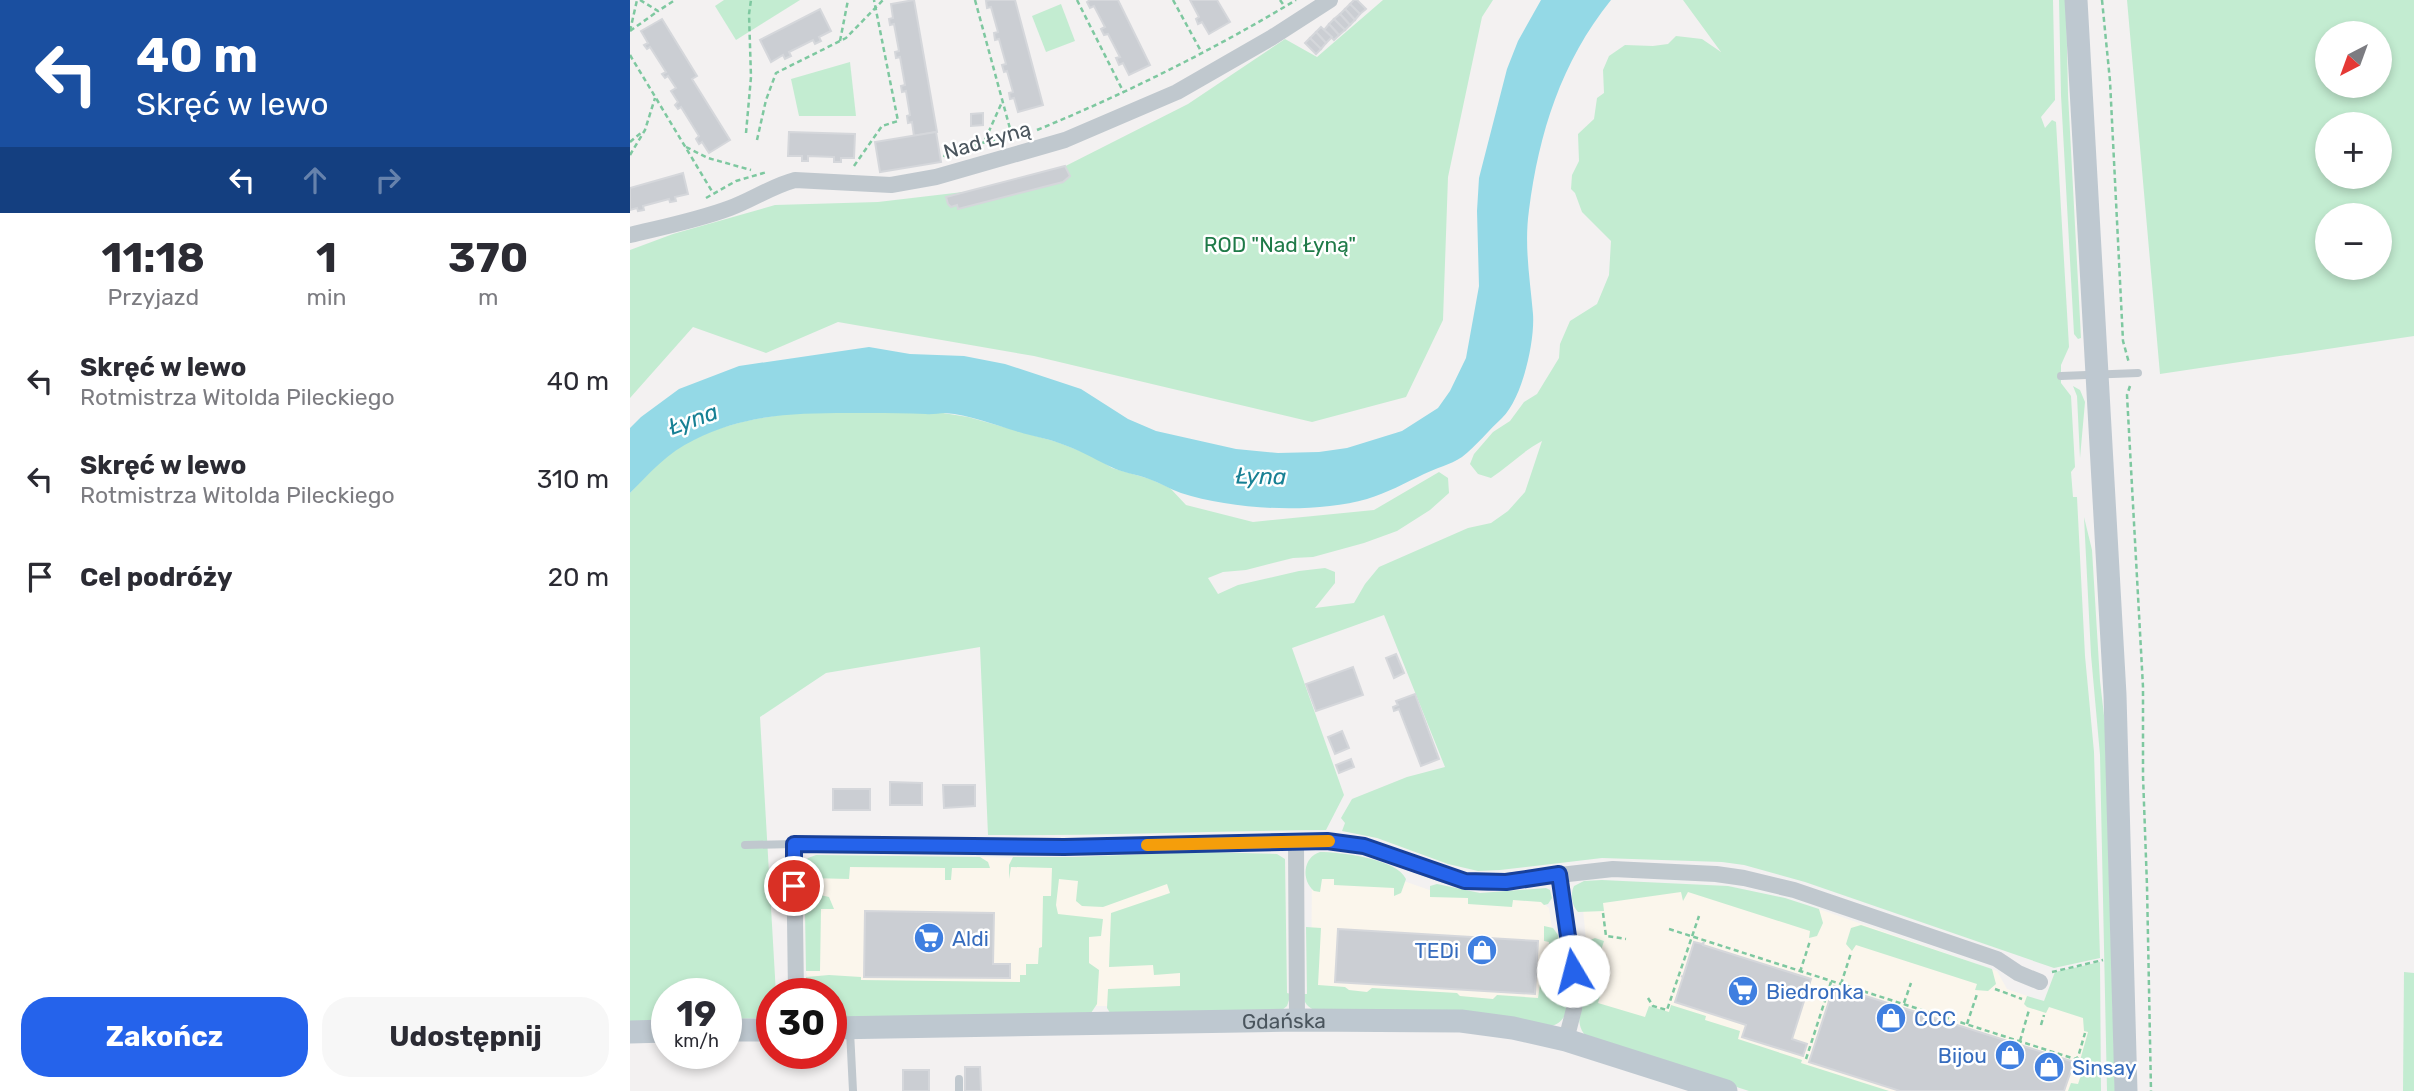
<!DOCTYPE html>
<html lang="pl">
<meta charset="utf-8">
<style>
:root{--surface:#fff;--page:#f7f7f7;--text:#2b2b33;--muted:#7c7c81;--accent:#2563eb}
body{margin:0;font-family:Rubik,sans-serif;background:var(--page);color:var(--text);height:100vh;display:flex;flex-direction:column;font-size:26px;white-space:nowrap}
*{box-sizing:border-box;margin:0}
p{font-size:23px;color:var(--muted)}
.icon{flex:none;width:38px;height:38px;fill:none;stroke:currentColor;stroke-width:2;stroke-linecap:round;stroke-linejoin:round}
.map{position:relative;flex:1;overflow:hidden}
.side{display:flex;flex-direction:column;background:var(--surface);width:630px}
.side>*{flex:none}
.banner{background:#1a4fa0;color:#fff;overflow:hidden}
.needle{width:46px;rotate:221deg}
.tools{position:absolute;left:1685px;top:21px;display:grid;gap:14px}
.tools a{display:grid;place-items:center;width:77px;height:77px;border-radius:50%;background:var(--surface);box-shadow:0 4px 10px #0003;font-size:35px}
.speed{position:absolute;left:21px;top:978px;display:flex;gap:14px;font-size:35px;font-weight:700;text-align:center}
.speed>*{display:grid;place-content:center;width:91px;height:91px;border-radius:50%;background:var(--surface);box-shadow:0 4px 10px #0003;line-height:1}
.speed small{font-size:18px;font-weight:400}
.speed .limit{border:10px solid #d22;background:#fff;color:#111}
.pin{position:absolute;display:grid;place-items:center;width:60px;height:60px;color:#fff;margin:-30px;border:4px solid #fff;border-radius:50%;box-shadow:0 2px 7px #0007}
.me{position:absolute;width:77px;margin:-38px;rotate:352deg;stroke-linejoin:round;filter:drop-shadow(0 0 5px #0008)}
.turn{display:flex;align-items:center;gap:24px;height:147px;padding:0 21px;font-size:32px}
.turn .icon{width:91px;height:91px;stroke-width:2.5}
.turn b{display:block;font-size:49px;line-height:60px}
.lanes{display:flex;align-items:center;height:66px;padding:0 21px;background:#0003;justify-content:center;gap:35px;direction:ltr}
.lanes .off{opacity:.35}
.eta{display:flex;justify-content:space-evenly;align-items:center;height:119px;text-align:center}
.eta b{font-size:42px;font-weight:700;line-height:49px}
.action{display:flex;gap:14px;margin-top:auto;padding:14px 21px}
.action a{flex:1;height:80px;border-radius:28px;background:var(--accent);color:#fff;font-size:28px;font-weight:700;line-height:80px;text-align:center}
.action a+a{background:var(--page);color:var(--text)}
ul{padding:0;list-style:none}
li{display:flex;align-items:center;gap:21px;height:98px;padding:0 21px}
li div{flex:1}
li b{display:block;font-size:26px}
li em{font-style:normal}
main{display:flex;flex:1;min-height:0}
.map>svg:first-child{display:block}
</style>
<main>
<section class="side">
<div class="banner">
<div class="turn"><svg class="icon" aria-label="left" viewBox="0 0 24 24"><path d="M17 20v-9H6M10 6l-5 5 5 5"/></svg><div><b>40 m</b>Skręć w lewo</div></div>
<div class="lanes"><svg class="icon" aria-label="left" viewBox="0 0 24 24"><path d="M17 20v-9H6M10 6l-5 5 5 5"/></svg><svg class="icon off" aria-label="ahead" viewBox="0 0 24 24"><path d="M12 20V5M6 11l6-6 6 6"/></svg><svg class="icon off" aria-label="right" viewBox="0 0 24 24"><path d="M7 20v-9h11M14 6l5 5-5 5"/></svg></div>
</div>
<div class="eta">
<div><b>11:18</b><p>Przyjazd</p></div>
<div><b>1</b><p>min</p></div>
<div><b>370</b><p>m</p></div>
</div>
<ul>
<li><svg class="icon" aria-label="left" viewBox="0 0 24 24"><path d="M17 20v-9H6M10 6l-5 5 5 5"/></svg><div><b>Skręć w lewo</b><p>Rotmistrza Witolda Pileckiego</p></div><em>40 m</em></li>
<li><svg class="icon" aria-label="left" viewBox="0 0 24 24"><path d="M17 20v-9H6M10 6l-5 5 5 5"/></svg><div><b>Skręć w lewo</b><p>Rotmistrza Witolda Pileckiego</p></div><em>310 m</em></li>
<li><svg class="icon" aria-label="arrive" viewBox="0 0 24 24"><path d="M6 21V4h12l-3 4 3 4H6"/></svg><div><b>Cel podróży</b></div><em>20 m</em></li>
</ul>
<div class="action"><a>Zakończ</a><a>Udostępnij</a></div>
</section>
<div class="map">
<svg width="1784" height="1091" viewBox="0 0 1784 1091">
<rect width="100%" height="100%" fill="#f3f1f1"/>
<g fill="#fbf6ec">
<polygon points="350,857 617,865 626,1006 201,1006 201,994 182,994 176,971 186,895 175,901 174,875 184,872 198,864"/>
<polygon points="722,863 811,894 905,897 919,908 931,990 917,1015 681,987 682,874"/>
<polygon points="1019,885 1189,909 1367,971 1377,989 1397,996 1415,1009 1424,987 1457,998 1460,1091 1233,1091 959,1002 960,984 952,898"/>
</g>
<g fill="#c3ecd1" fill-rule="evenodd">
<polygon points="94,0 170,0 106,40 85,6"/>
<polygon points="753,0 863,0 852,17 818,177 813,320 776,397 682,422 404,356 208,322 136,353 63,327 0,398 0,250 43,234 145,205 248,202 400,184 558,104 655,39 687,57"/>
<path d="M1053,0H1423L1425,100L1411,117L1415,128L1422,120L1426,122L1439,347L1431,365V383L1441,396L1445,467L1441,472L1443,497H1447L1455,656L1464,752L1470,958L1424,968L1175,882L1114,865L1092,862L972,858L870,870L848,871L818,864L747,838L712,831L715,823L711,818L722,799L777,777L815,767L754,615L662,648L714,795L696,830C584,831 471,836 358,835L350,647L196,673L130,717L146,994H142V1018L96,1019V994H37V1021L0,1022V493C10,482 20,471 31,461C68,429 117,419 164,413L276,412L313,413L338,417L427,442L463,456L482,468L520,479L540,488L556,505L623,522L744,510L809,472L818,478L819,493L800,510L767,531L734,543L683,557L663,558L616,570L593,572L578,578L588,594L608,585L669,571L695,568L705,572V583L685,608L724,603L735,584L749,567L838,528L861,523L878,511L895,492L912,441C893,451 879,466 861,478L848,474L840,464L844,454L863,432L880,421L894,402L907,394L929,358L930,344L940,321L967,304L979,275L981,241L952,212L945,193L941,189L942,175L949,161L948,134L964,119L967,98L974,93L973,70L979,56L995,45L1023,46L1038,44L1046,36L1072,39L1091,52Z"/>
<polygon points="1429,0 1436,0 1438,94 1451,338 1448,339 1444,334 1431,95"/>
<path d="M1497,0H1784V336L1530,374ZM1698,33H1750V86H1698ZM1698,124H1750V177H1698ZM1750,215V268H1698V215Z"/>
<polygon points="431,4 445,41 416,52 402,16"/>
<polygon points="220,62 226,116 169,116 161,79"/>
<polygon points="1443,386 1450,390 1455,402 1450,458 1447,396"/>
<polygon points="1454,517 1462,550 1470,681 1475,724 1485,1091 1477,1091 1470,755 1461,655"/>
<polygon points="573,852 647,854 655,859 657,993 661,994 657,1006 652,1010 482,1016 477,1008 478,989 550,986 550,973 524,975 523,965 479,967 481,913 540,893 537,884 473,907 452,906 446,901 448,881 429,879 426,905 428,914 473,919 471,936 459,937 459,963 469,970 467,1004 459,1016 201,1020 201,994 176,994 176,977 199,975 231,977 231,980 390,982 390,975 396,975 396,964 408,964 409,948 412,947 413,896 421,896 422,868 381,867 379,879 379,865 383,857 444,857"/>
<path d="M690,852C711,852 767,859 776,879L771,893L764,896V888L704,885V879H692L690,892L684,891C671,880 673,857 690,852Z"/>
<polygon points="186,855 350,857 358,862 360,868 322,868 321,880 315,880 315,868 220,867 219,879 180,878 174,875 174,863 178,858"/>
<path d="M972,880L1098,886L1155,898L1189,909L1193,923L1187,936L1179,938L1180,931L1058,892L1053,901L1051,892L973,903L974,911L948,912C942,906 940,894 944,886L954,881Z"/>
<polygon points="807,884 850,893 916,888 920,890 922,898 918,904 914,905 911,902 883,900 882,907 838,904 838,898 800,897 800,886"/>
<polygon points="186,894 199,897 204,909 191,909 190,971 176,971 175,912 177,904 185,897"/>
<polygon points="1231,925 1362,969 1366,984 1358,991 1345,990 1347,984 1226,945 1222,951 1216,944 1221,928"/>
<polygon points="914,926 923,928 928,935 935,981 912,980 913,956 918,956 919,942 914,941"/>
<path d="M676,927L691,928L688,985L715,987L719,990L737,992L742,988L827,993L830,996L863,999L867,995L908,998L910,984L935,986L936,1002L939,1003C936,1016 932,1024 918,1027L686,1011C678,1007 674,1004 673,994H677Z"/>
<path d="M965,938L974,941L963,976L975,980L968,1003L1015,1017L1019,1006L1039,1012L1041,1005L1076,1016L1075,1020L1110,1031L1108,1039L1172,1060L1171,1063L1259,1091H1119L961,1040C948,1031 948,1021 951,1006H955V987L950,952L958,941Z"/>
<polygon points="1470,962 1471,1091 1438,1091 1441,1083 1448,1084 1454,1066 1449,1064 1458,1032 1454,1031 1453,1018 1419,1007 1416,1013 1397,1007 1394,1004 1397,996 1414,1001 1425,972"/>
<polygon points="1774,972 1784,973 1784,1091 1773,1091"/>
</g>
<path fill="#94d9e6" d="M911,0H981C931,62 909,133 899,210C894,246 900,279 903,314C905,342 892,399 872,418C859,430 846,446 832,457C820,465 806,468 794,474C775,483 757,493 737,499C683,514 604,510 551,493C540,489 530,483 519,479C506,474 492,473 479,466C463,458 447,449 429,443C416,438 402,436 389,432C364,425 341,415 315,413C309,413 301,415 296,414C277,413 259,413 240,413C177,413 122,411 64,440C38,452 20,473 0,493V428L11,417L49,389L109,366L239,347L280,354L334,356L375,364L451,389L498,419L526,431L606,449L648,453L689,452L717,448L772,431L808,408L820,391L836,358L849,286L847,211L849,178L877,69L888,41Z"/>
<g fill="#cbced3" stroke="#d5d7db" stroke-width="2">
<polygon points="284,0 307,132 284,136 282,122 278,123 277,116 280,115 276,91 272,92 271,86 275,85 270,57 266,58 265,52 269,51 264,24 260,25 259,19 263,18 261,4"/>
<polygon points="360,0 385,0 413,105 388,112 384,98 380,99 379,93 383,92 377,71 374,72 372,65 376,64 369,39 365,40 364,33 368,32 361,7 357,8 356,1"/>
<polygon points="460,0 488,0 520,65 499,75 493,63 489,65 486,58 490,57 478,34 474,35 471,29 475,27 464,6 460,8 457,2"/>
<polygon points="560,0 587,0 600,22 579,34 572,22 568,24 566,19 569,17"/>
<polygon points="724,0 727,0 736,9 730,14 720,4"/>
<polygon points="720,4 730,14 725,20 715,9"/>
<polygon points="190,9 201,31 189,37 191,41 185,44 183,40 159,52 161,56 155,59 153,55 141,62 130,40"/>
<polygon points="715,9 725,20 720,25 710,14"/>
<polygon points="710,14 720,25 715,30 704,19"/>
<polygon points="32,19 67,76 62,79 100,140 79,153 72,142 69,144 66,139 69,136 51,107 48,109 45,105 48,102 41,91 46,88 38,76 35,78 32,74 36,72 20,47 17,49 14,45 18,43 11,31"/>
<polygon points="704,19 715,30 709,35 699,24"/>
<polygon points="699,24 709,35 704,40 694,30"/>
<polygon points="691,27 702,37 696,43 686,32"/>
<polygon points="686,32 696,43 691,49 680,38"/>
<polygon points="680,38 691,49 686,54 675,43"/>
<polygon points="353,113 353,125 341,126 341,114"/>
<polygon points="159,132 225,134 224,158 211,158 211,162 204,162 204,157 178,156 178,161 172,161 172,156 158,156"/>
<polygon points="306,132 311,162 250,172 245,142"/>
<polygon points="435,166 440,176 433,182 328,209 327,205 321,207 318,204 316,197"/>
<polygon points="53,173 58,194 45,197 46,201 40,202 39,199 13,206 14,210 8,211 7,208 0,210 0,188"/>
<polygon points="766,654 774,673 764,678 756,658"/>
<polygon points="723,667 733,695 686,711 676,684"/>
<polygon points="785,694 809,759 791,766 769,709 764,711 763,707 768,705 766,701"/>
<polygon points="712,731 719,748 705,754 698,737"/>
<polygon points="721,759 724,767 709,773 706,765"/>
<polygon points="260,782 292,783 292,805 260,805"/>
<polygon points="313,785 345,785 345,806 314,808"/>
<rect x="203" y="789" width="37" height="21"/>
<polygon points="235,911 364,913 363,964 380,964 380,978 234,977"/>
<polygon points="708,929 908,941 905,994 705,982"/>
<polygon points="1064,942 1072,944 1074,942 1073,945 1181,979 1162,1039 1177,1044 1173,1056 1112,1037 1116,1025 1045,1002 1053,977 1051,976 1053,977"/>
<polygon points="1204,986 1444,1062 1434,1091 1270,1091 1179,1062"/>
<polygon points="335,1067 350,1067 351,1091 335,1091"/>
<rect x="273" y="1070" width="26" height="21"/>
</g>
<g fill="none" stroke-linecap="round" stroke-linejoin="round">
<g stroke="#7ec8a0" stroke-width="2.5" stroke-dasharray="5 3.5" stroke-linecap="butt">
<polyline points="10,0 28,11 45,0"/>
<polyline points="345,0 382,136 401,131"/>
<polyline points="447,0 494,93"/>
<polyline points="543,0 572,53"/>
<polyline points="650,0 655,7"/>
<polyline points="1472,0 1480,81 1493,341 1499,363"/>
<polyline points="0,31 28,11"/>
<polyline points="0,31 7,0"/>
<polyline points="210,41 218,0"/>
<polyline points="0,55 83,193"/>
<path d="M407,130C497,93 583,50 666,0"/>
<polyline points="116,133 121,77 119,14 121,0"/>
<polyline points="127,140 136,100 146,73 216,38 253,0"/>
<polyline points="355,140 372,102"/>
<polyline points="0,142 12,132"/>
<polyline points="56,147 78,158 121,170"/>
<polyline points="0,155 15,130 25,98"/>
<polyline points="321,155 326,152 348,147"/>
<polyline points="314,157 317,151 382,136"/>
<polyline points="224,166 252,126 268,121 244,0"/>
<polyline points="76,198 106,181 137,172"/>
<polyline points="1500,386 1497,395 1513,687 1513,776 1517,886 1521,1091"/>
<polyline points="973,913 976,936 996,939"/>
<polyline points="1039,929 1445,1059 1448,1057 1455,1033"/>
<polyline points="1170,972 1180,941"/>
<polyline points="1422,972 1473,960"/>
<polyline points="1211,984 1221,953"/>
<polyline points="1365,989 1392,999"/>
<polyline points="1018,998 1023,1006 1037,1010 1069,916"/>
<polyline points="1274,1003 1281,983"/>
<polyline points="1337,1024 1347,994"/>
<polyline points="1411,1025 1414,1015"/>
<polyline points="1390,1041 1399,1010"/>
<polyline points="1176,1059 1201,982"/>
</g>
<g stroke="#c0c8ce" stroke-width="8">
<polyline points="1431,376 1508,373"/>
<polyline points="115,845 164,844"/>
<polyline points="220,1031 223,1091"/>
<polyline points="329,1079 329,1091"/>
</g>
<g stroke="#c0c8ce" stroke-width="16">
<path d="M0,235C33,227 68,220 100,208C122,200 142,186 165,180L261,185L306,177L435,140L547,92L641,38L700,0"/>
<polyline points="666,843 667,1020"/>
<polyline points="929,874 946,992 944,1009 936,1040"/>
<polyline points="166,994 164,844 434,847 697,841 734,846 809,873 835,881 858,883 983,869 1086,874 1114,878 1164,890 1367,959 1388,973 1410,982"/>
</g>
<g stroke="#bec8d0" stroke-width="23">
<polyline points="1446,0 1485,695 1496,1091"/>
<path id="s1" d="M201,1028L667,1020L831,1021L883,1028L936,1040L1096,1091"/>
<polyline points="96,1030 142,1030"/>
<polyline points="0,1032 37,1031"/>
</g>
</g>
<g fill="none" stroke-linecap="round" stroke-linejoin="round">
<g stroke="#184099" stroke-width="18">
<polyline id="route" points="164,886 164,844 434,847 697,841 734,846 835,881 876,882 929,874 943,971"/>
</g>
<use href="#route" stroke="#2563eb" stroke-width="12"/>
<polyline stroke="#f59e0b" stroke-width="12" points="517,845 699,841"/>
</g>
<defs>
<g id="supermarket-disc" transform="scale(1.575)"><circle r="9.5" fill="#3f7fe0" stroke="#fff"/><path d="M-6-5.5h2.5l.6 2H6L4.5 2H-2.5L-4.4-4H-6ZM-1.5 3.2a1.3 1.3 0 1 0 .1 0ZM3 3.2a1.3 1.3 0 1 0 .1 0Z" fill="#fff"/></g>
<g id="shop-disc" transform="scale(1.575)"><circle r="9.5" fill="#3f7fe0" stroke="#fff"/><path d="M-5-2.5h2.3a2.7 3.5 0 0 1 5.4 0H5L5.5 6h-11ZM-1.5-2.5h3a1.5 2.3 0 0 0-3 0Z" fill="#fff"/></g>
</defs>
<g fill-rule="evenodd">
<use href="#supermarket-disc" x="299" y="938"/>
<use href="#shop-disc" x="852" y="950"/>
<use href="#supermarket-disc" x="1113" y="991"/>
<use href="#shop-disc" x="1261" y="1018"/>
<use href="#shop-disc" x="1380" y="1055"/>
<use href="#shop-disc" x="1419" y="1067"/>
</g>
<g text-anchor="middle" dominant-baseline="central" stroke-width="5" stroke-linejoin="round" paint-order="stroke">
<g font-size="21" fill="#4a555d" stroke="#fff">
<text transform="translate(357 140) rotate(-16)">Nad Łyną</text>
<text stroke="none"><textPath href="#s1" startOffset="453">Gdańska</textPath></text>
</g>
<g font-size="21" fill="#1f7a48" stroke="#fff">
<text x="650" y="244">ROD "Nad Łyną"</text>
</g>
<g font-size="21" fill="#366cbe" stroke="#fff" text-anchor="start">
<text x="322" y="938">Aldi</text>
<text x="829" y="950" text-anchor="end">TEDi</text>
<text x="1136" y="991">Biedronka</text>
<text x="1284" y="1018">CCC</text>
<text x="1357" y="1055" text-anchor="end">Bijou</text>
<text x="1442" y="1067">Sinsay</text>
</g>
<g font-size="23" font-style="italic" fill="#178094" stroke="#fff">
<text transform="translate(63 419) rotate(-20)">Łyna</text>
<text transform="translate(631 476) rotate(1)">Łyna</text>
</g>
</g>
</svg>
<div class="tools">
<a><svg class="needle" viewBox="-14 -14 28 28"><path d="M0-13l5 13h-10z" fill="#e53935"/><path d="M0 13l5-13h-10z" fill="#7c7c81"/></svg></a>
<a>+</a>
<a>−</a>
</div>
<div class="speed"><div>19<small>km/h</small></div><div class="limit">30</div></div>
<div class="pin" style="left:164px;top:886px;background:#d93025"><svg class="icon" aria-label="arrive" viewBox="0 0 24 24"><path d="M6 21V4h12l-3 4 3 4H6"/></svg></div>
<svg class="me" style="left:943px;top:971px" viewBox="-20 -20 40 40"><circle r="19" fill="#fff"/><path d="M0-13L10 11 0 6-10 11z" fill="#2563eb"/></svg>
</div>
</main>
